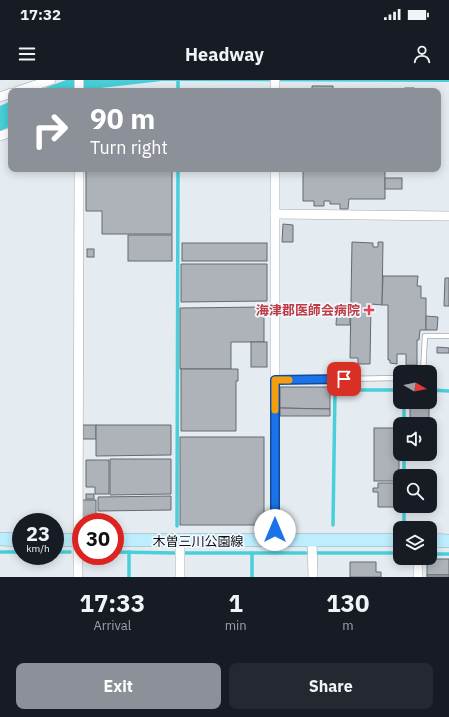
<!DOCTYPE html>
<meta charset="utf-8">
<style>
:root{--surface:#171b24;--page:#242831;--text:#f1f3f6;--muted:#9ea1a6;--accent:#8c9099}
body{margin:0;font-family:"IBM Plex Sans","Noto Sans JP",sans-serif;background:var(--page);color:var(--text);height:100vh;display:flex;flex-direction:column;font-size:15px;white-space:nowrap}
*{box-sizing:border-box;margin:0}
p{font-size:13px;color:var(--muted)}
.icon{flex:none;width:22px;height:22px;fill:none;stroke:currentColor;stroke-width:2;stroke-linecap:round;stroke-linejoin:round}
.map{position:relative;height:497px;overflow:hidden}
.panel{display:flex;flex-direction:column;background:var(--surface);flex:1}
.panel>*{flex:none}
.banner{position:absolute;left:8px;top:8px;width:433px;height:84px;border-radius:8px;box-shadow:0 2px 10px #0003;background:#8c9099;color:#fff;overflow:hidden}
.needle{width:26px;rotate:99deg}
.buttons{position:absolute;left:393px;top:285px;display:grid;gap:8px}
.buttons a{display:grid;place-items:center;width:44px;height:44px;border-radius:8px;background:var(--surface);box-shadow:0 2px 10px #0003;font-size:20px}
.speed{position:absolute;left:12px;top:433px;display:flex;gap:8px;font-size:20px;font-weight:700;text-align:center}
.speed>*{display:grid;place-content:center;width:52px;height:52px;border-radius:50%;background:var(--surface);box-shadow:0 2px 10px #0003;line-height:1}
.speed small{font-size:10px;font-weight:400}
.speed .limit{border:6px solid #d22;background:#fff;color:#111}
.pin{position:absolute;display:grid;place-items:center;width:34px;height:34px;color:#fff;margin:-17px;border-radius:8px;box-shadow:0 2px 6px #0006}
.me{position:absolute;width:44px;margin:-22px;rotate:0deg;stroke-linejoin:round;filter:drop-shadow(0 0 3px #0008)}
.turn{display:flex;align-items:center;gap:14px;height:84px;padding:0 16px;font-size:18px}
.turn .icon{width:52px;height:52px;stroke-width:2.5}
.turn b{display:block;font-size:28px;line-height:34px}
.eta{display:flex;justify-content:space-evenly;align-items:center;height:68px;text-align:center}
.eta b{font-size:24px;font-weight:700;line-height:28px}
.action{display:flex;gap:8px;margin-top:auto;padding:8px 16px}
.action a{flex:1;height:46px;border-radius:8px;background:var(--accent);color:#fff;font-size:16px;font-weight:700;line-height:46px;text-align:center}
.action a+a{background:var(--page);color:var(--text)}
.status{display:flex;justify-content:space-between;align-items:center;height:28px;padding:0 20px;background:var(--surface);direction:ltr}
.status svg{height:11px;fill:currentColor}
header{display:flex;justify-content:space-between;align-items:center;height:52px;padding:0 16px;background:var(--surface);font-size:18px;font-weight:700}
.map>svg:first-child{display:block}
</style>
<div class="status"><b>17:32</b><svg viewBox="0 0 49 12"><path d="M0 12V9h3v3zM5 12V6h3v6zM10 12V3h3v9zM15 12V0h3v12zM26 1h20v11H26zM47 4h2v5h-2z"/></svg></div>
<header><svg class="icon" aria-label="menu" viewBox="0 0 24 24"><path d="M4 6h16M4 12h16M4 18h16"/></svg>Headway<svg class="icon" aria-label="person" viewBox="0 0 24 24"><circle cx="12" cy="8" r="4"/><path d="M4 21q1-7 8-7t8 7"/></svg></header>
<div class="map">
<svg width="449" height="497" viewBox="0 0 449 497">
<rect width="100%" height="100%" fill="#e5ecf1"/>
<g fill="#48cfd9">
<polygon points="66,0 449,0 449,2 162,1 92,9 88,11 37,11"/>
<polygon points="11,21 11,46 0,51 0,26"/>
</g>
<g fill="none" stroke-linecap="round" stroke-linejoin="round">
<g stroke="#48cfd9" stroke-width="3.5">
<polyline points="178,11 178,0"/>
<polyline points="430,310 449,311"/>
<polyline points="404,344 404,322"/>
<polyline points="404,396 404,374"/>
<polyline points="404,443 404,426"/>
<polyline points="333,445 335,310 400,310"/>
<polyline points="177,446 178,89"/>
<polyline points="0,472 21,472"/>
<polyline points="55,472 70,472"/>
<polyline points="115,472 175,473"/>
<polyline points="129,472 129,497"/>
<polyline points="185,473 306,473"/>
<polyline points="252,473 252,497"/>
<polyline points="317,473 400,473"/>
<polyline points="430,474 449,474"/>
</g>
</g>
<g fill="#adb3b9" stroke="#656b70">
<polygon points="312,6 333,6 333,9 340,9 340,11 312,11"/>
<rect x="405" y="8" width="9" height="3"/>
<polygon points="86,89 172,89 172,154 102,154 102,131 86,131"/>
<polygon points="303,89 385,89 385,119 349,119 348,129 340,129 340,124 330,124 330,121 324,121 324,126 314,126 314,121 303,121"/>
<rect x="385" y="98" width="17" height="11"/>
<polygon points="283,144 293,145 293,162 282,162"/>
<rect x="128" y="155" width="44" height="26"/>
<polygon points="352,162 373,163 373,167 378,167 378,162 383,162 382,225 371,224 370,284 358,284 358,278 350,278"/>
<rect x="182" y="163" width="85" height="18"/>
<rect x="87" y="169" width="7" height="8"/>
<polygon points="181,184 267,184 267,221 181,222"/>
<polygon points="383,196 418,196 417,206 421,206 421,218 426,218 426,250 420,250 419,260 417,260 417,285 406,285 406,274 397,274 397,284 390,283 390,280 388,280 388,225 382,225"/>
<polygon points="445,198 449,198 449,226 444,226"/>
<polygon points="264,227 264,262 231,262 231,289 180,289 180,228"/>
<polygon points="337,229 350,229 350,245 336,245"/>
<polygon points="426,236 438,237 437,250 426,250"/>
<rect x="251" y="262" width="16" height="25"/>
<polygon points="437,267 449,268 449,273 437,273"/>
<polygon points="181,289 238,289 238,301 236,301 236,351 181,351"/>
<polygon points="280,307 330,307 330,329 280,328"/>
<polygon points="410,322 429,322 429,344 412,344 412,339 410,339"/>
<polygon points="280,328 330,329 330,336 280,336"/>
<rect x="83" y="345" width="13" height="14"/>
<polygon points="96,345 171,345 171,375 96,376"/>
<rect x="374" y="348" width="25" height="53"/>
<rect x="180" y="357" width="84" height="88"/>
<polygon points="110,379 171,379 171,414 110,415"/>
<polygon points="86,380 109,380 109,414 95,414 95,407 86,407"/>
<polygon points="378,403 399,403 399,427 378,427 378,412 373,412 373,408 378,408"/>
<rect x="86" y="414" width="8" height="5"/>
<polygon points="171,416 171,430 98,431 98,417"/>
<rect x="82" y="420" width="14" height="18"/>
<rect x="427" y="479" width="22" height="16"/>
<polygon points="350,482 376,482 376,492 381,492 381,497 350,497"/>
<rect x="427" y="495" width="22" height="2"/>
</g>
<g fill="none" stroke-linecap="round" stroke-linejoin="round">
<g stroke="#a3a9ae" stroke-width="6">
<g id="lane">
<polyline points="423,292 425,256 449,256"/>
<polyline points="275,300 400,298"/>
</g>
</g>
<g stroke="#a3a9ae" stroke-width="10">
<g id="street">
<polyline points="18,11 51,0"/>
<polyline points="79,11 79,0"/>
<polyline points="275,11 275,0"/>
<polyline points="0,17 11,13"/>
<polyline points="0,56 11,52"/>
<polyline points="275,134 449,136"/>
<polyline points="180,461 180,497"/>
<polyline points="275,461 275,89"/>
<polyline points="312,461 313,497"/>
<polyline points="418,478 418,497"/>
<polyline points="78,497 79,89"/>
</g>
</g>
<g stroke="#a3a9ae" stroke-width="14">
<g id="secondary">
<polyline points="0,459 21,460"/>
<polyline points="55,460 81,460"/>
<polyline points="115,460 400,460"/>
<polyline points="430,460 449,461"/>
</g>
</g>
<use href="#lane" stroke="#fff" stroke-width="4.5"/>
<use href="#street" stroke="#fff" stroke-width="9"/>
<use href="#secondary" stroke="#bceefd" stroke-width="13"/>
</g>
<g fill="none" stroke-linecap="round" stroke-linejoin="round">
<g stroke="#114b97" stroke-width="10">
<polyline id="route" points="275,450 275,300 344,299"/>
</g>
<use href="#route" stroke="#1a73e8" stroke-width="7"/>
<polyline stroke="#f59e0b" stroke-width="7" points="275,330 275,300 289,300"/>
</g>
<path fill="#e0444e" stroke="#f2f9fe" stroke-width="1.5" d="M367 224h4v4h4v4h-4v4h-4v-4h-4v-4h4z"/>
<g text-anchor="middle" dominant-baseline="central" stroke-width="3.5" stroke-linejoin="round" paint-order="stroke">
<g font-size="13" font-weight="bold" fill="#be3a42" stroke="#f2f9fe" text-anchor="end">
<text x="360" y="230">海津郡医師会病院</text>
</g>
<g font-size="13" fill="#0d0f11" stroke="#f2f9fe">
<text x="198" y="461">木曽三川公園線</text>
</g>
</g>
</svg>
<div class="buttons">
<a><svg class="needle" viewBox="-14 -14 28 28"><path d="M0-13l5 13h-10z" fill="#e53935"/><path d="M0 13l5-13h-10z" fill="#9ea1a6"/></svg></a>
<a><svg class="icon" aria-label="sound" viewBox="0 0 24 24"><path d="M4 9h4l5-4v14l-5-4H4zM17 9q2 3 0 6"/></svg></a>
<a><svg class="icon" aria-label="search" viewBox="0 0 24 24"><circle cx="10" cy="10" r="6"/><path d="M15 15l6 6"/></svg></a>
<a><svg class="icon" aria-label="layers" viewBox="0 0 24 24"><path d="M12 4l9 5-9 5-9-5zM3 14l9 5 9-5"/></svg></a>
</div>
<div class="speed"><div>23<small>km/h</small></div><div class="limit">30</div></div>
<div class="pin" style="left:344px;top:299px;background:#d93025"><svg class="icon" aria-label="arrive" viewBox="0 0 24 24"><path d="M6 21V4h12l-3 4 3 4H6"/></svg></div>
<svg class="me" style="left:275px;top:450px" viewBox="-20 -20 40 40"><circle r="19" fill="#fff"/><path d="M0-13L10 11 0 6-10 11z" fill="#1a73e8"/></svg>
<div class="banner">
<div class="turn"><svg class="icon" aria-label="right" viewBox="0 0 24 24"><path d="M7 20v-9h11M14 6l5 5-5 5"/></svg><div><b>90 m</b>Turn right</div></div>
</div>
</div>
<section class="panel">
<div class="eta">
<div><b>17:33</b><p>Arrival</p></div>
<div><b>1</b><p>min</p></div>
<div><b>130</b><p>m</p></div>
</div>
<div class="action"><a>Exit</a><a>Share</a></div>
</section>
